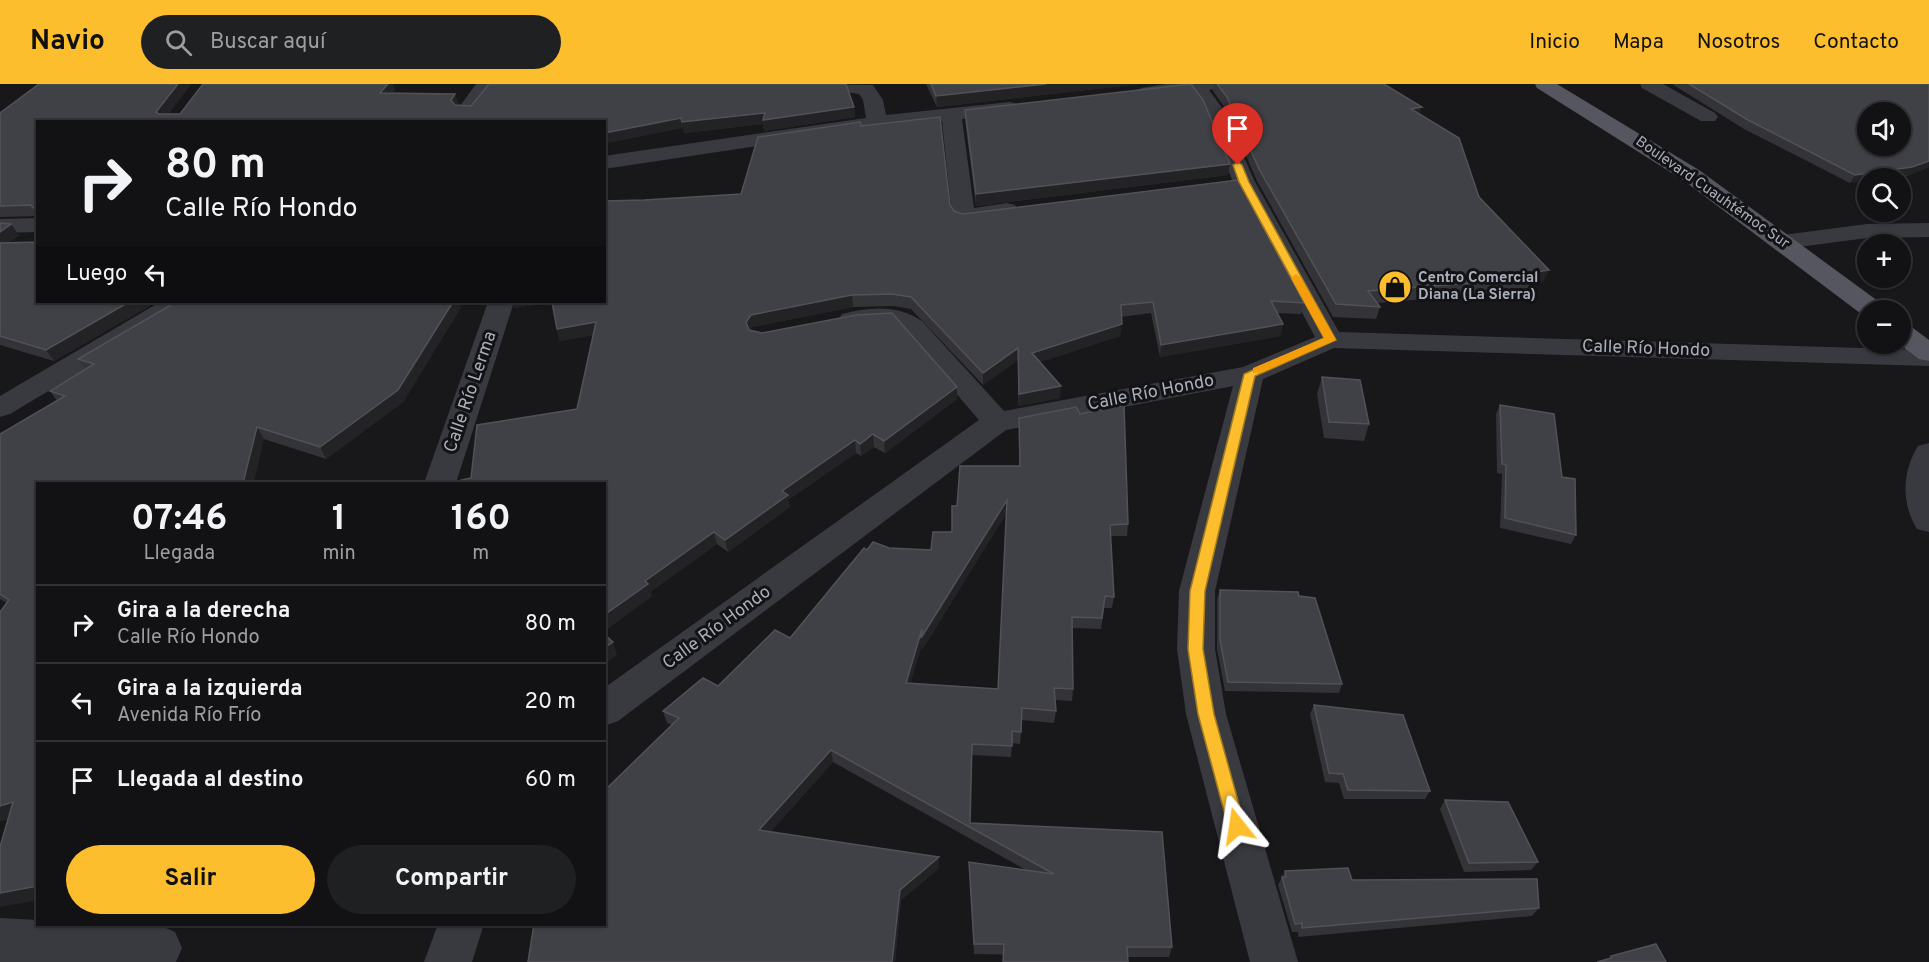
<!DOCTYPE html>
<html lang="es">
<meta charset="utf-8">
<style>
:root{--surface:#121214;--page:#1f2022;--text:#f1f3f6;--muted:#9c9ea0;--line:#313234;--accent:#fdbe2d}
body{margin:0;font-family:Overpass,sans-serif;background:var(--page);color:var(--text);height:100vh;display:flex;flex-direction:column;font-size:22px;white-space:nowrap}
*{box-sizing:border-box;margin:0}
p{font-size:20px;color:var(--muted)}
.icon{flex:none;width:33px;height:33px;fill:none;stroke:currentColor;stroke-width:2;stroke-linecap:round;stroke-linejoin:round}
.map{position:relative;flex:1;overflow:hidden}
.drawer{position:absolute;left:36px;top:398px;width:570px;height:444px;display:flex;flex-direction:column;background:var(--surface);border-radius:0px;box-shadow:0 2px 4px #0004,0 0 0 2px var(--line)}
.drawer>*{flex:none}
.banner{position:absolute;left:36px;top:36px;width:570px;height:183px;border-radius:0px;box-shadow:0 2px 4px #0004,0 0 0 2px var(--line);background:#121214;color:var(--text);overflow:hidden}
.tools{position:absolute;left:1857px;top:18px;display:grid;gap:12px}
.tools a{display:grid;place-items:center;width:54px;height:54px;border-radius:50%;background:var(--surface);box-shadow:0 2px 4px #0004,0 0 0 2px var(--line);font-size:30px}
.pin{position:absolute;display:grid;place-items:center;width:51px;height:51px;color:#fff;margin:-62px -26px;border-radius:50% 50% 50% 0;rotate:-45deg;box-shadow:0 0 6px #0007}
.pin .icon{rotate:45deg}
.me{position:absolute;width:66px;margin:-33px;rotate:345deg;stroke-linejoin:round;filter:drop-shadow(0 0 4px #0008)}
.turn{display:flex;align-items:center;gap:21px;height:126px;padding:0 30px;font-size:27px}
.turn .icon{width:78px;height:78px;stroke-width:2.5}
.turn b{display:block;font-size:42px;line-height:51px}
.then{display:flex;align-items:center;height:57px;padding:0 30px;background:#0003;gap:12px;font-size:22px}
.eta{display:flex;justify-content:space-evenly;align-items:center;height:102px;text-align:center}
.eta b{font-size:36px;font-weight:700;line-height:42px}
.button{display:flex;gap:12px;margin-top:auto;padding:12px 30px}
.button a{flex:1;height:69px;border-radius:36px;background:var(--accent);color:#111;font-size:24px;font-weight:700;line-height:69px;text-align:center}
.button a+a{background:var(--page);color:var(--text)}
ul{padding:0;list-style:none}
li{display:flex;align-items:center;gap:18px;height:78px;padding:0 30px;border-top:2px solid var(--line)}
li div{flex:1}
li b{display:block;font-size:22px}
li em{font-style:normal}
header{display:flex;align-items:center;gap:36px;box-sizing:border-box;height:84px;padding:0 30px;background:var(--accent);color:#111}
header strong{font-size:28px}
nav{display:flex;gap:33px;margin-inline-start:auto;font-size:21px}
.search{width:420px;height:54px;background:var(--page);display:flex;align-items:center;gap:15px;box-sizing:border-box;padding:0 21px;border-radius:33px;color:var(--muted);font-size:22px}
.map>svg:first-child{display:block}
</style>
<header>
<strong>Navio</strong>
<div class="search"><svg class="icon" aria-label="search" viewBox="0 0 24 24"><circle cx="10" cy="10" r="6"/><path d="M15 15l6 6"/></svg>Buscar aquí</div>
<nav><a>Inicio</a><a>Mapa</a><a>Nosotros</a><a>Contacto</a></nav>
</header>
<div class="map">
<svg width="1929" height="878" viewBox="0 0 1929 878">
<rect width="100%" height="100%" fill="#18181a"/>
<g fill="none" stroke-linecap="round" stroke-linejoin="round">
<g fill="#393a40" fill-rule="evenodd">
<polygon points="476,0 495,0 474,30 460,30 457,26"/>
<path d="M821,0L873,1L883,16L886,31L1010,18L1017,20L1020,24L1017,28L962,35L974,124L1007,119L1015,121L1018,126L1015,131C998,135 973,141 956,137L952,132L942,37L877,44L604,85V72L866,34L863,16L859,10L823,4Z"/>
<path d="M1166,0H1220L1218,4L1209,6L1223,25L1255,98L1339,248L1929,266V282L1334,264L1263,295L1215,507V565L1226,630L1298,878H1250L1186,630L1177,565L1179,507L1233,302L1006,346L618,637L604,642V604L979,336L904,249C880,232 866,248 842,242L838,236L842,230C870,223 897,220 922,237L1004,327L1243,283L1315,253L1233,98L1203,25L1191,8L1148,14L1141,12L1138,8L1141,4Z"/>
<polygon points="1640,0 1663,0 1715,29 1718,33 1715,37 1701,37 1642,4"/>
<polygon points="38,134 38,148 0,149 0,135"/>
<polygon points="1929,139 1929,153 1867,154 1783,165 1775,163 1771,158 1775,153 1783,151 1867,140"/>
<polygon points="160,218 191,218 187,224 10,330 0,333 0,312"/>
<polygon points="488,218 514,218 456,399 424,399"/>
<path d="M1929,359V448L1917,445C1901,419 1902,388 1918,362Z"/>
<polygon points="0,834 38,836 38,840 159,841 175,848 182,864 176,878 0,878"/>
<polygon points="438,840 484,840 472,878 424,878"/>
</g>
<g fill="#55565f" fill-rule="evenodd">
<polygon points="1535,0 1557,0 1699,86 1882,220 1886,226 1868,226 1868,232 1864,232 1683,96 1537,4"/>
<polygon points="1900,239 1909,241 1929,256 1929,277 1919,275 1899,260"/>
</g>
</g>
<g fill="#343438" fill-rule="evenodd">
<polygon points="191,0 168,30 180,30 203,0 393,0 395,6 392,9 459,20 458,21 854,23 855,33 764,47 763,40 684,49 683,44 38,38 38,132 0,133 0,29"/>
<polygon points="926,0 1140,0 937,23"/>
<polygon points="1214,0 1384,0 1420,30 1479,113 1543,198 1531,200 1528,206 1377,219 1380,223 1376,235 1333,233 1257,97 1225,24 1213,7"/>
<polygon points="1672,0 1929,0 1929,83 1907,92 1886,94 1868,94 1850,99 1744,45"/>
<polygon points="965,26 1230,80 1228,91 976,122 965,36"/>
<polygon points="861,42 950,121 954,127 1304,219 1301,230 1277,229 1283,240 1280,252 1160,273 1151,229 1121,233 1120,252 1040,278 1060,314 1018,322 1018,276 983,301 911,225 893,222 853,223 752,243 750,246 957,315 885,369 874,363 861,372 856,369 788,416 790,423 728,468 717,460 650,508 652,512 604,547 604,399 471,394 577,325 593,251 560,257 557,245 553,218 514,224 644,116 741,110"/>
<polygon points="0,140 19,151 8,159 38,218 156,218 54,277 0,261"/>
<polygon points="461,223 403,318 326,375 264,355 38,399 0,823 0,763 8,735 0,737 0,528 7,519 0,515 0,350 57,317 50,307 85,285 78,275"/>
<polygon points="1322,293 1369,340 1364,357 1324,354 1317,310"/>
<polygon points="1500,321 1562,393 1576,451 1571,460 1500,444 1502,390 1497,389 1496,330"/>
<path d="M1019,334L1128,440L1127,452H1110L1114,513L1112,524H1104L1101,545L1072,544L1073,605L1072,617L1055,616L1056,627L1054,639L1022,636L1020,660L1012,659L1011,673L972,671L970,739L1172,863L1169,873H1128L974,870L969,778L1026,786L833,678L770,748L939,784L901,816L895,878H528L672,641L667,639L663,627L718,602L790,554L867,466L889,464L931,466L952,448L957,422L1019,382ZM1007,428L998,605L910,599L922,561V566Z"/>
<polygon points="1220,506 1342,600 1339,609 1225,607 1217,565 1217,515"/>
<polygon points="1314,621 1430,707 1425,715 1344,715 1339,699 1325,698 1310,630"/>
<polygon points="1445,716 1538,778 1531,786 1464,788 1440,725"/>
<polygon points="1285,787 1352,796 1539,824 1532,832 1298,853 1298,848 1292,848 1278,801"/>
</g>
<g fill="#232326">
<polygon points="178,0 191,0 162,38 156,28"/>
<polygon points="388,0 393,0 395,6 384,19 380,9"/>
<polygon points="1046,0 1140,0 937,23 936,12"/>
<polygon points="455,10 459,20 455,26 451,16"/>
<polygon points="854,23 855,33 764,47 763,40 684,49 683,44 604,60 604,49 681,34"/>
<polygon points="1422,23 1418,34 1411,25"/>
<polygon points="1929,77 1929,83 1907,92 1886,94 1868,94 1868,97 1850,99 1855,91"/>
<polygon points="1230,80 1228,91 976,122 976,110"/>
<polygon points="38,120 38,130 33,124"/>
<polygon points="11,140 19,151 0,165 0,148"/>
<polygon points="1549,186 1543,198 1531,200 1534,194 1529,189"/>
<polygon points="852,211 853,223 752,243 748,250 746,238 751,231"/>
<polygon points="129,218 156,218 54,277 46,266"/>
<polygon points="453,218 459,218 461,223 403,318 326,375 320,363"/>
<polygon points="512,218 554,218 514,224"/>
<polygon points="596,238 600,250 560,257 557,245"/>
<polygon points="1122,240 1120,252 1032,281 1032,269"/>
<polygon points="1283,240 1280,252 1160,273 1161,261"/>
<polygon points="1018,264 1018,276 983,301 983,289"/>
<polygon points="1061,302 1060,314 1018,322 1019,310"/>
<polygon points="957,303 957,315 885,369 884,357"/>
<polygon points="257,343 264,355 254,399 243,399"/>
<polygon points="873,350 874,363 861,372 860,360"/>
<polygon points="855,356 856,369 788,416 790,423 728,468 725,456 782,407"/>
<polygon points="1007,416 1007,428 922,566 922,561 907,610 906,599 922,545"/>
<polygon points="714,448 717,460 650,508 652,512 604,547 604,531 645,497"/>
<polygon points="613,558 617,571 604,580 604,564"/>
<polygon points="831,666 833,678 762,758 759,746"/>
<polygon points="13,718 27,730 0,737 0,722"/>
<polygon points="939,773 939,784 901,816 895,878 892,878 900,806"/>
<polygon points="38,802 38,816 0,823 0,809"/>
</g>
<g fill="#404146" stroke="#515258" stroke-width="1.5" fill-rule="evenodd">
<polygon points="39,0 178,0 156,28 159,30 180,30 203,0 388,0 380,9 455,10 451,16 455,21 471,22 489,0 846,0 854,23 763,36 765,29 682,38 681,34 604,49 604,38 38,38 38,120 33,124 31,121 0,122 0,29"/>
<polygon points="931,0 1046,0 936,12"/>
<polygon points="1191,0 1203,16 1230,80 976,110 965,26"/>
<polygon points="1217,0 1384,0 1422,23 1411,25 1459,54 1479,113 1549,186 1529,189 1534,194 1368,207 1380,223 1336,220 1259,85 1227,13"/>
<path d="M1689,0H1929V77L1912,83L1855,91L1748,36ZM1868,28H1900V62H1868Z"/>
<polygon points="940,33 950,121 954,127 963,130 1238,96 1304,219 1271,217 1283,240 1161,261 1153,218 1121,221 1122,240 1032,269 1061,302 1019,310 1018,264 983,289 911,213 892,210 852,211 751,231 746,238 749,246 762,249 856,231 892,229 957,303 884,357 873,350 860,360 855,356 782,407 788,411 725,456 714,448 645,497 648,500 604,531 604,399 449,399 471,394 477,341 577,325 596,238 557,245 552,218 604,218 604,117 644,116 741,110 758,53 860,38 861,42"/>
<polygon points="0,139 11,140 0,148"/>
<polygon points="38,158 38,218 129,218 46,266 0,252 0,159"/>
<polygon points="176,218 453,218 398,306 320,363 257,343 243,399 38,399 38,802 0,809 0,763 13,718 0,722 0,528 9,516 0,510 0,350 65,312 50,307 94,280 78,275"/>
<polygon points="1322,293 1360,296 1369,340 1329,338"/>
<path d="M1124,321L1128,440L1110,441L1114,513L1105,512L1102,534L1072,533L1073,605L1054,604L1056,627L1022,624L1021,648L1012,647V662L972,660L970,739L1162,748L1172,863H1127L1128,878H1003L1004,860H974L969,778L1054,790L831,666L759,746L939,773L900,806L892,878H528L534,840H604V707L679,634L663,627L703,594L718,602L775,546L790,554L864,464L867,466L873,458L889,464L931,466L933,448H952V422H957L960,382H1020L1019,334L1076,323L1080,330ZM1007,416L998,605L906,599L922,545L921,554Z"/>
<polygon points="1500,321 1554,330 1562,393 1575,395 1576,451 1505,434 1506,381 1502,380"/>
<polygon points="1220,506 1298,508 1299,512 1315,514 1342,600 1228,598 1220,556"/>
<polygon points="604,550 613,558 604,564"/>
<polygon points="1314,621 1403,631 1430,707 1348,706 1343,690 1329,689"/>
<polygon points="1445,716 1508,718 1538,778 1469,779"/>
<polygon points="1348,784 1352,796 1537,795 1539,824 1302,844 1302,839 1295,840 1282,793 1286,793 1285,787"/>
<polygon points="1656,860 1666,878 1597,878 1611,874 1611,872"/>
</g>
<polygon fill="#fdbe2d" stroke="#a47c1d" stroke-width="1.5" points="1238,78 1242,81 1249,98 1336,256 1255,292 1205,507 1203,565 1214,630 1245,742 1243,748 1237,750 1230,748 1228,742 1198,630 1188,565 1190,507 1244,290 1324,254 1239,98 1233,81"/>
<polygon fill="#f59e0b" points="1296,190 1301,194 1336,256 1261,289 1253,289 1253,284 1324,254 1291,194"/>
<defs>
<g id="shop-disc" transform="scale(1.725)"><circle r="9.5" fill="#fdbe2d" stroke="#131315"/><path d="M-5-2.5h2.3a2.7 3.5 0 0 1 5.4 0H5L5.5 6h-11ZM-1.5-2.5h3a1.5 2.3 0 0 0-3 0Z" fill="#111"/></g>
</defs>
<g fill-rule="evenodd">
<use href="#shop-disc" x="1395" y="203"/>
</g>
<g text-anchor="middle" dominant-baseline="central" stroke-width="6" stroke-linejoin="round" paint-order="stroke">
<g font-size="15" fill="#a9aebb" stroke="#131315">
<text transform="translate(1712 109) rotate(35)">Boulevard Cuauhtémoc Sur</text>
</g>
<g font-size="15" font-weight="bold" fill="#a9aebb" stroke="#131315" text-anchor="start">
<text x="1418" y="194">Centro Comercial<tspan x="1418" dy="17">Diana (La Sierra)</tspan></text>
</g>
<g font-size="18" fill="#a9aebb" stroke="#131315">
<text transform="translate(1646 265) rotate(2)">Calle Río Hondo</text>
<text transform="translate(471 308) rotate(-71)">Calle Río Lerma</text>
<text transform="translate(1151 309) rotate(-11)">Calle Río Hondo</text>
<text transform="translate(717 544) rotate(-36)">Calle Río Hondo</text>
</g>
</g>
</svg>
<div class="tools">
<a><svg class="icon" aria-label="sound" viewBox="0 0 24 24"><path d="M4 9h4l5-4v14l-5-4H4zM17 9q2 3 0 6"/></svg></a>
<a><svg class="icon" aria-label="search" viewBox="0 0 24 24"><circle cx="10" cy="10" r="6"/><path d="M15 15l6 6"/></svg></a>
<a>+</a>
<a>−</a>
</div>
<div class="pin" style="left:1238px;top:81px;background:#d93025"><svg class="icon" aria-label="arrive" viewBox="0 0 24 24"><path d="M6 21V4h12l-3 4 3 4H6"/></svg></div>
<svg class="me" style="left:1237px;top:742px" viewBox="-20 -20 40 40"><path d="M0-17L14 15 0 8-14 15z" fill="#fdbe2d" stroke="#fff" stroke-width="4"/></svg>
<div class="banner">
<div class="turn"><svg class="icon" aria-label="right" viewBox="0 0 24 24"><path d="M7 20v-9h11M14 6l5 5-5 5"/></svg><div><b>80 m</b>Calle Río Hondo</div></div>
<div class="then">Luego<svg class="icon" aria-label="left" viewBox="0 0 24 24"><path d="M17 20v-9H6M10 6l-5 5 5 5"/></svg></div>
</div>
<section class="drawer">
<div class="eta">
<div><b>07:46</b><p>Llegada</p></div>
<div><b>1</b><p>min</p></div>
<div><b>160</b><p>m</p></div>
</div>
<ul>
<li><svg class="icon" aria-label="right" viewBox="0 0 24 24"><path d="M7 20v-9h11M14 6l5 5-5 5"/></svg><div><b>Gira a la derecha</b><p>Calle Río Hondo</p></div><em>80 m</em></li>
<li><svg class="icon" aria-label="left" viewBox="0 0 24 24"><path d="M17 20v-9H6M10 6l-5 5 5 5"/></svg><div><b>Gira a la izquierda</b><p>Avenida Río Frío</p></div><em>20 m</em></li>
<li><svg class="icon" aria-label="arrive" viewBox="0 0 24 24"><path d="M6 21V4h12l-3 4 3 4H6"/></svg><div><b>Llegada al destino</b></div><em>60 m</em></li>
</ul>
<div class="button"><a>Salir</a><a>Compartir</a></div>
</section>
</div>
